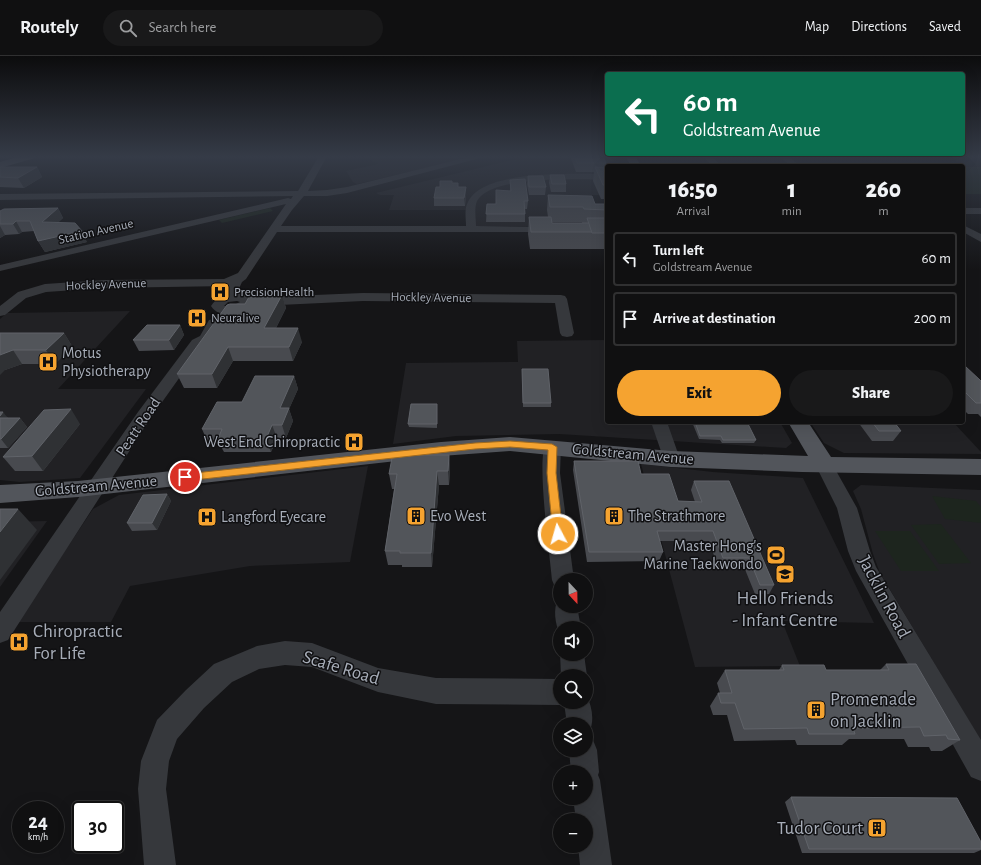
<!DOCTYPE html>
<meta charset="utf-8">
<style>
:root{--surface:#101011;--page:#19191a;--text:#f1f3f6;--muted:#9c9d9f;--line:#303031;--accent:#f5a330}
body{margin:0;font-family:"Alegreya Sans",sans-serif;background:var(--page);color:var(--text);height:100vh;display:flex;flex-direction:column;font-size:15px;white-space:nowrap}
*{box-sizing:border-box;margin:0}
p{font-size:13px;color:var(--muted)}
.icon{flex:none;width:22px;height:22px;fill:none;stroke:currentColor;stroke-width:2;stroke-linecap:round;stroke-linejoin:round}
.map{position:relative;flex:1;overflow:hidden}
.sheet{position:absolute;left:605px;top:108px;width:360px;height:260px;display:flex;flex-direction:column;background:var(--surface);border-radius:4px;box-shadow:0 4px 16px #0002,0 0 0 1px var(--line)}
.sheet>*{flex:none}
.top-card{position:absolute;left:605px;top:16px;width:360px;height:84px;border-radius:4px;box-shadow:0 4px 16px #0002,0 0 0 1px var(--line);background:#0b6e4f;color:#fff;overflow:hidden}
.needle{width:26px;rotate:158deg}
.buttons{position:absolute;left:553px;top:517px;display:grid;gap:8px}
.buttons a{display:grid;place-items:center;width:40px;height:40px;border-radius:50%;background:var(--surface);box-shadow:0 4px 16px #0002,0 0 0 1px var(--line);font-size:20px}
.speed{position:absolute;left:12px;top:745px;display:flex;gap:8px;font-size:20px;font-weight:700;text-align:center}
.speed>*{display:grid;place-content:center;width:52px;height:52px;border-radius:50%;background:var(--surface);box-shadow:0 4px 16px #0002,0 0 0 1px var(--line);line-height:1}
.speed small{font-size:10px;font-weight:400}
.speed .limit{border:2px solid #111;border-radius:6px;background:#fff;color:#111}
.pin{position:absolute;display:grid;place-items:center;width:34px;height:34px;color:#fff;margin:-17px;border:2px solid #fff;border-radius:50%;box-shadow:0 1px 4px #0007}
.me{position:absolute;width:44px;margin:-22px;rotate:354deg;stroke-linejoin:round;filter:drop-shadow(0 0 3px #0008)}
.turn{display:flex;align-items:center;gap:14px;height:84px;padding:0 12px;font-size:18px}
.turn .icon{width:52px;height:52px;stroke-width:2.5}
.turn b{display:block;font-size:28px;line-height:34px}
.eta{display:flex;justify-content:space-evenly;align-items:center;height:68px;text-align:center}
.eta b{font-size:24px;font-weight:800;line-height:28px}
.action{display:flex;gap:8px;margin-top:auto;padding:8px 12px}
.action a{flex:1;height:46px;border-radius:24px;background:var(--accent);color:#111;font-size:16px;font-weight:800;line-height:46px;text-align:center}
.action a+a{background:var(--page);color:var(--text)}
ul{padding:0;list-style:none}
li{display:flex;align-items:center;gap:12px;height:54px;margin:0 8px 6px;padding:0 4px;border:2px solid var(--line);border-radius:4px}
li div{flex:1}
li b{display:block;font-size:15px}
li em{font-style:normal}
header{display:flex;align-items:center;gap:24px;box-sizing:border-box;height:56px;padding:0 20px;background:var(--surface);border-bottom:1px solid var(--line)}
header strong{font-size:19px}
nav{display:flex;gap:22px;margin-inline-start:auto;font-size:14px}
.search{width:280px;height:36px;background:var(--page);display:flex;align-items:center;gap:10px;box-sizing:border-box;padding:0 14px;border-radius:22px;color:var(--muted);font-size:15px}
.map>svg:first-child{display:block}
</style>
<header>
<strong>Routely</strong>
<div class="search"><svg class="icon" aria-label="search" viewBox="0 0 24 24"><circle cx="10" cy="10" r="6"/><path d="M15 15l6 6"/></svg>Search here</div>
<nav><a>Map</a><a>Directions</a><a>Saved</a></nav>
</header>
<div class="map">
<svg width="981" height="809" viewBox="0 0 981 809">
<rect width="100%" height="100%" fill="#151517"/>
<g fill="#212124">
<polygon points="363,100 478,100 357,128 353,126 346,115 378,108"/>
<polygon points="529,100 624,100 630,110 607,110 607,139 579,139 589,170 474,170 475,154 389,154 394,139 380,139 376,137"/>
<polygon points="130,255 58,333 146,333 80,422 20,426 0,424 0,263 7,257"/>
<polygon points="607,284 607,366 780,366 792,387 786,392 559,378 456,380 393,388 406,307 518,306 517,285"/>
<polygon points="810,366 953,366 981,396 981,398 844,397 824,387"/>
<polygon points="641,408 713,416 803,422 874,567 782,565 800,610 695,611"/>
<polygon points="368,410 350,506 250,510 130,530 111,566 17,566 93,453 119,439"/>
<polygon points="861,429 981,434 981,685 880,517 873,498 861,453 853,435"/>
<polygon points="47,465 0,531 0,466"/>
</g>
<g fill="#1d251e">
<rect x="963" y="111" width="18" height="27"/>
<polygon points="270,152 273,155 222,167 219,164"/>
<polygon points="932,440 976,445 981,451 981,467 945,463"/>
<polygon points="941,468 971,507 939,508 911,469"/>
<polygon points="875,475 910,475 939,515 901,515"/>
</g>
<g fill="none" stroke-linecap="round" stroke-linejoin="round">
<g fill="#36383c" fill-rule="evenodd">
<path d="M319,100H327L308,135L327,134L347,131L473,100H488L347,137L327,140H304L292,154L281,170H466C466,163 464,152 468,146C483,113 575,118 607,118V124C580,123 491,119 477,145C474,152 476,163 476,170L556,171L557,173L552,176H277L246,223L242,226L237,237L250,240L253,246L255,243L267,241L363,237L561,239L565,240L567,243L574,277L572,280L567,281L562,280L560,277L555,247L363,245L259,250L253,247C244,260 220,264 211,250C216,242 225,239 228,230L105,232L46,236L26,242L5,259L0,260V250L18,236L45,228L105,224L224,223L238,217L286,148L0,215V209L288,142L291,143L293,140L0,144V138L298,135ZM237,245L240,246L232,250H224L228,246Z"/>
<polygon points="703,100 712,100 721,110 712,110"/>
<polygon points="779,100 788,100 800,110 791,110"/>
<rect x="963" y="152" width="18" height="6"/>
<polygon points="963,169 981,178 981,186 963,176"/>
<path d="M214,263L219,264L221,267C215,277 212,285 202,290L150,363L8,584L0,587V556L138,356L192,284L200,280L209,264Z"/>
<polygon points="651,366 667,366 680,403 677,407 671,409 665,407"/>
<path d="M552,385L558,387L561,391L560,417L574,524H560V532L555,531L552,524C550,500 536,403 546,387Z"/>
<polygon points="824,402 830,404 857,452 870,495 876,511 981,684 981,725 971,721 856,515 848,495 837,452 815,408 818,404"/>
<path d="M560,542V550H577L581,572H560V578C555,568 553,553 558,543Z"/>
<path d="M285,585L312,587L378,612L436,622L560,623V646H586V637C592,651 595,664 589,677L586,679V668H567L564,647L560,649L436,648L378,636L312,611L285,609L259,613L232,626L204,652L177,683L169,705L166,733L176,809H144L138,733L141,705L157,664L186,634L214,608L257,590Z"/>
<polygon points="560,597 584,598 587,620 586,621 586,620 561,620"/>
<polygon points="586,681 593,684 597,694 599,716 598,719 600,724 612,809 580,809 578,790 586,790 586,764 576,764 573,742 586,742 586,716 571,716 569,694 586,694"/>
</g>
<g fill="#52555b" fill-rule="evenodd">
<polygon points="20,100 37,100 35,102 0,112 0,106"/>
<polygon points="625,100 635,100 641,110 631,110"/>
<polygon points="788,366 808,366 831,401 981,403 981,419 802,416 671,411 510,395 441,400 78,441 0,447 0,429 78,425 441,386 510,381 671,395 808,400"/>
</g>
</g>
<g fill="#484a4f" fill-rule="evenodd">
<polygon points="570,100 621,100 621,102 604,102 606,107 606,112 607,112 607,143 601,143 593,125 594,116 576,116"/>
<polygon points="0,111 37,111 42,121 24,132 0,131"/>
<polygon points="550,119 566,128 566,136 551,136 549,127"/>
<polygon points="528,120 546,131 545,139 529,139 527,128"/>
<polygon points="510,124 528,145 527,153 525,153 525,166 486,166 487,148 496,148 510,135"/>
<polygon points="452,125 452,127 458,131 466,139 465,150 434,150 434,142 440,131"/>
<path d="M548,139L595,148H607V193H530L528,178L529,161H548L547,154ZM552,166H582V167H552Z"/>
<polygon points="58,152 63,162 58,166 87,186 45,196 38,185 34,175 22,176 19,178 5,179 0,182 0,155"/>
<polygon points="282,239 286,252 276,272 302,286 293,305 233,305 217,332 184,332 177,318 245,248"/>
<polygon points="180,269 184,279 174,294 139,295 133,284"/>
<polygon points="0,277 64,277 72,290 55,308 22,308 5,314"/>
<polygon points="963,310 981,325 981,361 978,358 968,358 963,353"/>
<polygon points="522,313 551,347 551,351 523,351"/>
<polygon points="294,320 298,333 289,353 293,365 286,382 277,382 271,396 224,396 219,387 208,387 202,373 242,346"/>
<polygon points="437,348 437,372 409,371 408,368"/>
<polygon points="0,356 8,362 20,362 27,371 8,392 0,392"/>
<polygon points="692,366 747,366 756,384 754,387 722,387 720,384 699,383"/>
<polygon points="858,366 894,366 901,375 893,385 872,385"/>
<polygon points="80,368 43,415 15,415 3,401"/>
<polygon points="449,399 450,413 449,429 439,429 432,511 402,511 402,509 388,509 385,495 394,433 392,433 389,418"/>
<polygon points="574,405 641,418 678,445 695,446 691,434 694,425 774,529 769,538 755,538 744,511 718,511 709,485 659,485 663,496 659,505 587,506 573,414"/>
<polygon points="167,438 171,445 157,474 132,475 127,467"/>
<polygon points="886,608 960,684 942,695 931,695 929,691 908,691 904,683 849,683 842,689 797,689 795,684 734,685 727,659 713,659 710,650 718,637 720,637 717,627 725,614 779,614 782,609 826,614 880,614"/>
<polygon points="791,741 981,786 981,794 974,797 802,797 785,746"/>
</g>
<g fill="#2f3134">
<polygon points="37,111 42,121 24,132 18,122"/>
<polygon points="466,131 466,139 465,150 464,142"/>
<polygon points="58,152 63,162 48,177 42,166"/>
<polygon points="16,165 22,176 19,178 13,168"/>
<polygon points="0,170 5,179 0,182"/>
<polygon points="82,175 87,186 45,196 38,185"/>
<polygon points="282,239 286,252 269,286 264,272"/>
<polygon points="180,269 184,279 174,294 169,284"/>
<polygon points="298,272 302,286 293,305 289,291"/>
<polygon points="64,277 72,290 55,308 46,294"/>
<polygon points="228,291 233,305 217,332 212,318"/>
<polygon points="13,294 22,308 5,314 0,319 0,299"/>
<polygon points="294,320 298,333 289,353 293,365 286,382 282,369 280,352"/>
<polygon points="71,353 80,368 43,415 32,400"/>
<polygon points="3,356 11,366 0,365 0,360"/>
<polygon points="20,362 27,371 8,392 1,383"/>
<polygon points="272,369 277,382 271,396 266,383"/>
<polygon points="449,399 450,413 449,429 448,415"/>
<polygon points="437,415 439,429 432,511 431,497"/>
<polygon points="167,438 171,445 157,474 152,467"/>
<polygon points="18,453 37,474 0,524 0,476"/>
</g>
<g fill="#52555a" stroke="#606369">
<polygon points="575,100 603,100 606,107 577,107"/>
<polygon points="0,111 37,111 18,122 0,121"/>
<polygon points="595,111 607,112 607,129 603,129"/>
<polygon points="550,119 564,119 566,128 552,128"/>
<polygon points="528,120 543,120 546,131 529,131"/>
<polygon points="525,123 528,145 524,145 525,158 486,158 487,148 496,148 496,134 511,135 510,124"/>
<polygon points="440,125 452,125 452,127 458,127 458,131 466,131 464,142 434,142 436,131 440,131"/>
<polygon points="548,139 592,140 595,148 607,148 607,154 584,153 583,151 550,151"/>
<polygon points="58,152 42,166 75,167 82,175 38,185 30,165 16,165 13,168 0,168 0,155 4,153"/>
<polygon points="529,161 551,161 552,167 589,167 592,176 531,176"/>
<polygon points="587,162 607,162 607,177 592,177"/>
<polygon points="255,239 282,239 264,272 298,272 289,291 228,291 212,318 177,318 227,249 230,248 245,248 249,241"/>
<polygon points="147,269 180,269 169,284 133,284"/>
<polygon points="0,277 64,277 46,294 13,294 0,299"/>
<polygon points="963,310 965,310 981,325 981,347 976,347 963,334"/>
<polygon points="522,313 548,313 551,347 523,347"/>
<polygon points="255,320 294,320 280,352 289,352 282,369 272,369 266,383 218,383 222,373 202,373 217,346 242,346"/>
<polygon points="411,348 437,348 437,368 408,368"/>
<polygon points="71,353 32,400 3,401 44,354"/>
<polygon points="0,356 3,356 0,360"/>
<polygon points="0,362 20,362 1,383 0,383"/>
<polygon points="695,366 747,366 756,384 723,384 721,380 700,380"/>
<polygon points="872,366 894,366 901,375 879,375"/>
<polygon points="415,399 449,399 448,415 437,415 431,497 400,497 400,495 385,495 397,418 389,418 392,402"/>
<polygon points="574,405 638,405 641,418 669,418 678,445 702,446 694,425 729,425 774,529 760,529 749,502 723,502 713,475 657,475 663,496 589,496"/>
<polygon points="167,438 152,467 127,467 143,439"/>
<polygon points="0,453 18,453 0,476"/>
<polygon points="886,608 916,608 960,684 948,683 946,679 924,680 920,671 853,672 855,678 809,678 807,672 744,673 735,647 721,647 718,637 732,637 725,614 784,614 782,609 824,609 826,614 889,614"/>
<polygon points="791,741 957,742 981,786 981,793 809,793"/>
</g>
<linearGradient id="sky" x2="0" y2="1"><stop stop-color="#0c0c0d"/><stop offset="0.47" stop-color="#353b47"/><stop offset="1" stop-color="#353b47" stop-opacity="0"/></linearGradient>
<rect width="981" height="214" fill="url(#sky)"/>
<polygon fill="#f5a330" stroke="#9f6a1f" points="510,385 552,388 557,391 556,417 563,478 562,481 554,481 553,478 547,417 548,394 510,391 475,393 185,425 180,421 185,418 475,387"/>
<defs>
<g id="hospital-square" transform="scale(1)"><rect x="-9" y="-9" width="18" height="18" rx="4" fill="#f5a330" stroke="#101012"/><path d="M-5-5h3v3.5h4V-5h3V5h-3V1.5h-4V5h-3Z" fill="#111"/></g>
<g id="building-square" transform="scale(1)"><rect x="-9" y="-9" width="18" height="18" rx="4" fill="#f5a330" stroke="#101012"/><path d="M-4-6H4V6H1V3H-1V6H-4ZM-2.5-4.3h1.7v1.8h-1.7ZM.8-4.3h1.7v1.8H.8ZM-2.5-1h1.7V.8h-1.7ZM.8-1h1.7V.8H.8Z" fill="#111"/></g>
<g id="stadium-square" transform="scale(1)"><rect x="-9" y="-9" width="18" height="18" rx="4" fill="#f5a330" stroke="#101012"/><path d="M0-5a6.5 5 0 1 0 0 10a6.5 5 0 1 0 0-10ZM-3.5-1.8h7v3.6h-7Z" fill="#111"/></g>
<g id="school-square" transform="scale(1)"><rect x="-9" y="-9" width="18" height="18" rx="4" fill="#f5a330" stroke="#101012"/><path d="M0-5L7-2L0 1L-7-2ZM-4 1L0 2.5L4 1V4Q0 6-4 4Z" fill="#111"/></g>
</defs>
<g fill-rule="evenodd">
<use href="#hospital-square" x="220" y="236"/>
<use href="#hospital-square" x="197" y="262"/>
<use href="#hospital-square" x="48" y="306"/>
<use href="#hospital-square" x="354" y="386"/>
<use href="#building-square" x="416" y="460"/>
<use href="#building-square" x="614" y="460"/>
<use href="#hospital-square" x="207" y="461"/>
<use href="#stadium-square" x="776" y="499"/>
<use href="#school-square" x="785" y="518"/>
<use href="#hospital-square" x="19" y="586"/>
<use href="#building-square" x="816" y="654"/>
<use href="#building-square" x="877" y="772"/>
</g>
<g text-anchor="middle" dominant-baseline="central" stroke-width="3" stroke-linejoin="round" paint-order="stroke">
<g font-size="13" fill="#a7adb8" stroke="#101012">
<text transform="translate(96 176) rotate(-13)">Station Avenue</text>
<text transform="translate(106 229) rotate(-2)">Hockley Avenue</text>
<text transform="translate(431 242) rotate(1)">Hockley Avenue</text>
</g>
<g font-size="13" fill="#a7adb8" stroke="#101012" text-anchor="start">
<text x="234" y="236">PrecisionHealth</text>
<text x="211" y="262">Neuralive</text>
</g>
<g font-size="16" fill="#a7adb8" stroke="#101012" text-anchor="start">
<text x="62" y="297">Motus<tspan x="62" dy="18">Physiotherapy</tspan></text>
<text x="340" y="386" text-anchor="end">West End Chiropractic</text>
<text x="430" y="460">Evo West</text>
<text x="628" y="460">The Strathmore</text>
<text x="221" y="461">Langford Eyecare</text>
<text x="762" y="490" text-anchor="end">Master Hong's<tspan x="762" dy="18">Marine Taekwondo</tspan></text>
</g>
<g font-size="16" fill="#a7adb8" stroke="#101012">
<text transform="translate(138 371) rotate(-56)">Peatt Road</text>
<text transform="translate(633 398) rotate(5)">Goldstream Avenue</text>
<text transform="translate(96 430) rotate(-5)">Goldstream Avenue</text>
</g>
<g font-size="19" fill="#a7adb8" stroke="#101012">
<text transform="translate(884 541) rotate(62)">Jacklin Road</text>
<text transform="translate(341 612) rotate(17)">Scafe Road</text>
</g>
<g font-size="19" fill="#a7adb8" stroke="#101012" text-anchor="start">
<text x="785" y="542" text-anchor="middle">Hello Friends<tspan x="785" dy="22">- Infant Centre</tspan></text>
<text x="33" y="575">Chiropractic<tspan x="33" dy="22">For Life</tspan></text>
<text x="830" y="643">Promenade<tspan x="830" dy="22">on Jacklin</tspan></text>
<text x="863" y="772" text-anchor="end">Tudor Court</text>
</g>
</g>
</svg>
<div class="buttons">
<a><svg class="needle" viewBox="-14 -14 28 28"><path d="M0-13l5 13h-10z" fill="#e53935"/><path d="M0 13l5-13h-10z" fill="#9c9d9f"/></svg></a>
<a><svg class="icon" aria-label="sound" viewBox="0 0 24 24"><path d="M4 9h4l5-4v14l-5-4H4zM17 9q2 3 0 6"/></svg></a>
<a><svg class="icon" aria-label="search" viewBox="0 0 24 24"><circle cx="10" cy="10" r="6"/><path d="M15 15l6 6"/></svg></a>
<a><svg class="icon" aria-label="layers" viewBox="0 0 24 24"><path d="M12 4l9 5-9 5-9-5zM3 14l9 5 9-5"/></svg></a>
<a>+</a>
<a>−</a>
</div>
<div class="speed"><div>24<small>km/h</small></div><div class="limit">30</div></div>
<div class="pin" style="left:185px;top:421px;background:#d93025"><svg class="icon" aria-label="arrive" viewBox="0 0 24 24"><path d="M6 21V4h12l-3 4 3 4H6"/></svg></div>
<svg class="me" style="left:558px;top:478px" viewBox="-20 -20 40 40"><circle r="17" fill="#f5a330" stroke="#fff" stroke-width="3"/><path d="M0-11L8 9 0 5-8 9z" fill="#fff"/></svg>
<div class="top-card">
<div class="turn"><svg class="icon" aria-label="left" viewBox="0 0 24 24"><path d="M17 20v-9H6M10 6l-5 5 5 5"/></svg><div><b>60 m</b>Goldstream Avenue</div></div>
</div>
<section class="sheet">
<div class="eta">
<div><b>16:50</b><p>Arrival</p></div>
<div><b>1</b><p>min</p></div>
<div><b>260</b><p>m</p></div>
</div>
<ul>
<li><svg class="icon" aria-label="left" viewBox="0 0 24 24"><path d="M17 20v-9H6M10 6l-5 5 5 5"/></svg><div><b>Turn left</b><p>Goldstream Avenue</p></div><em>60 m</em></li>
<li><svg class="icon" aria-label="arrive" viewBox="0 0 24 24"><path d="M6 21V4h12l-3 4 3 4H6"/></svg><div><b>Arrive at destination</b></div><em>200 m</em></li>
</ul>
<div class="action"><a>Exit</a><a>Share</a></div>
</section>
</div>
